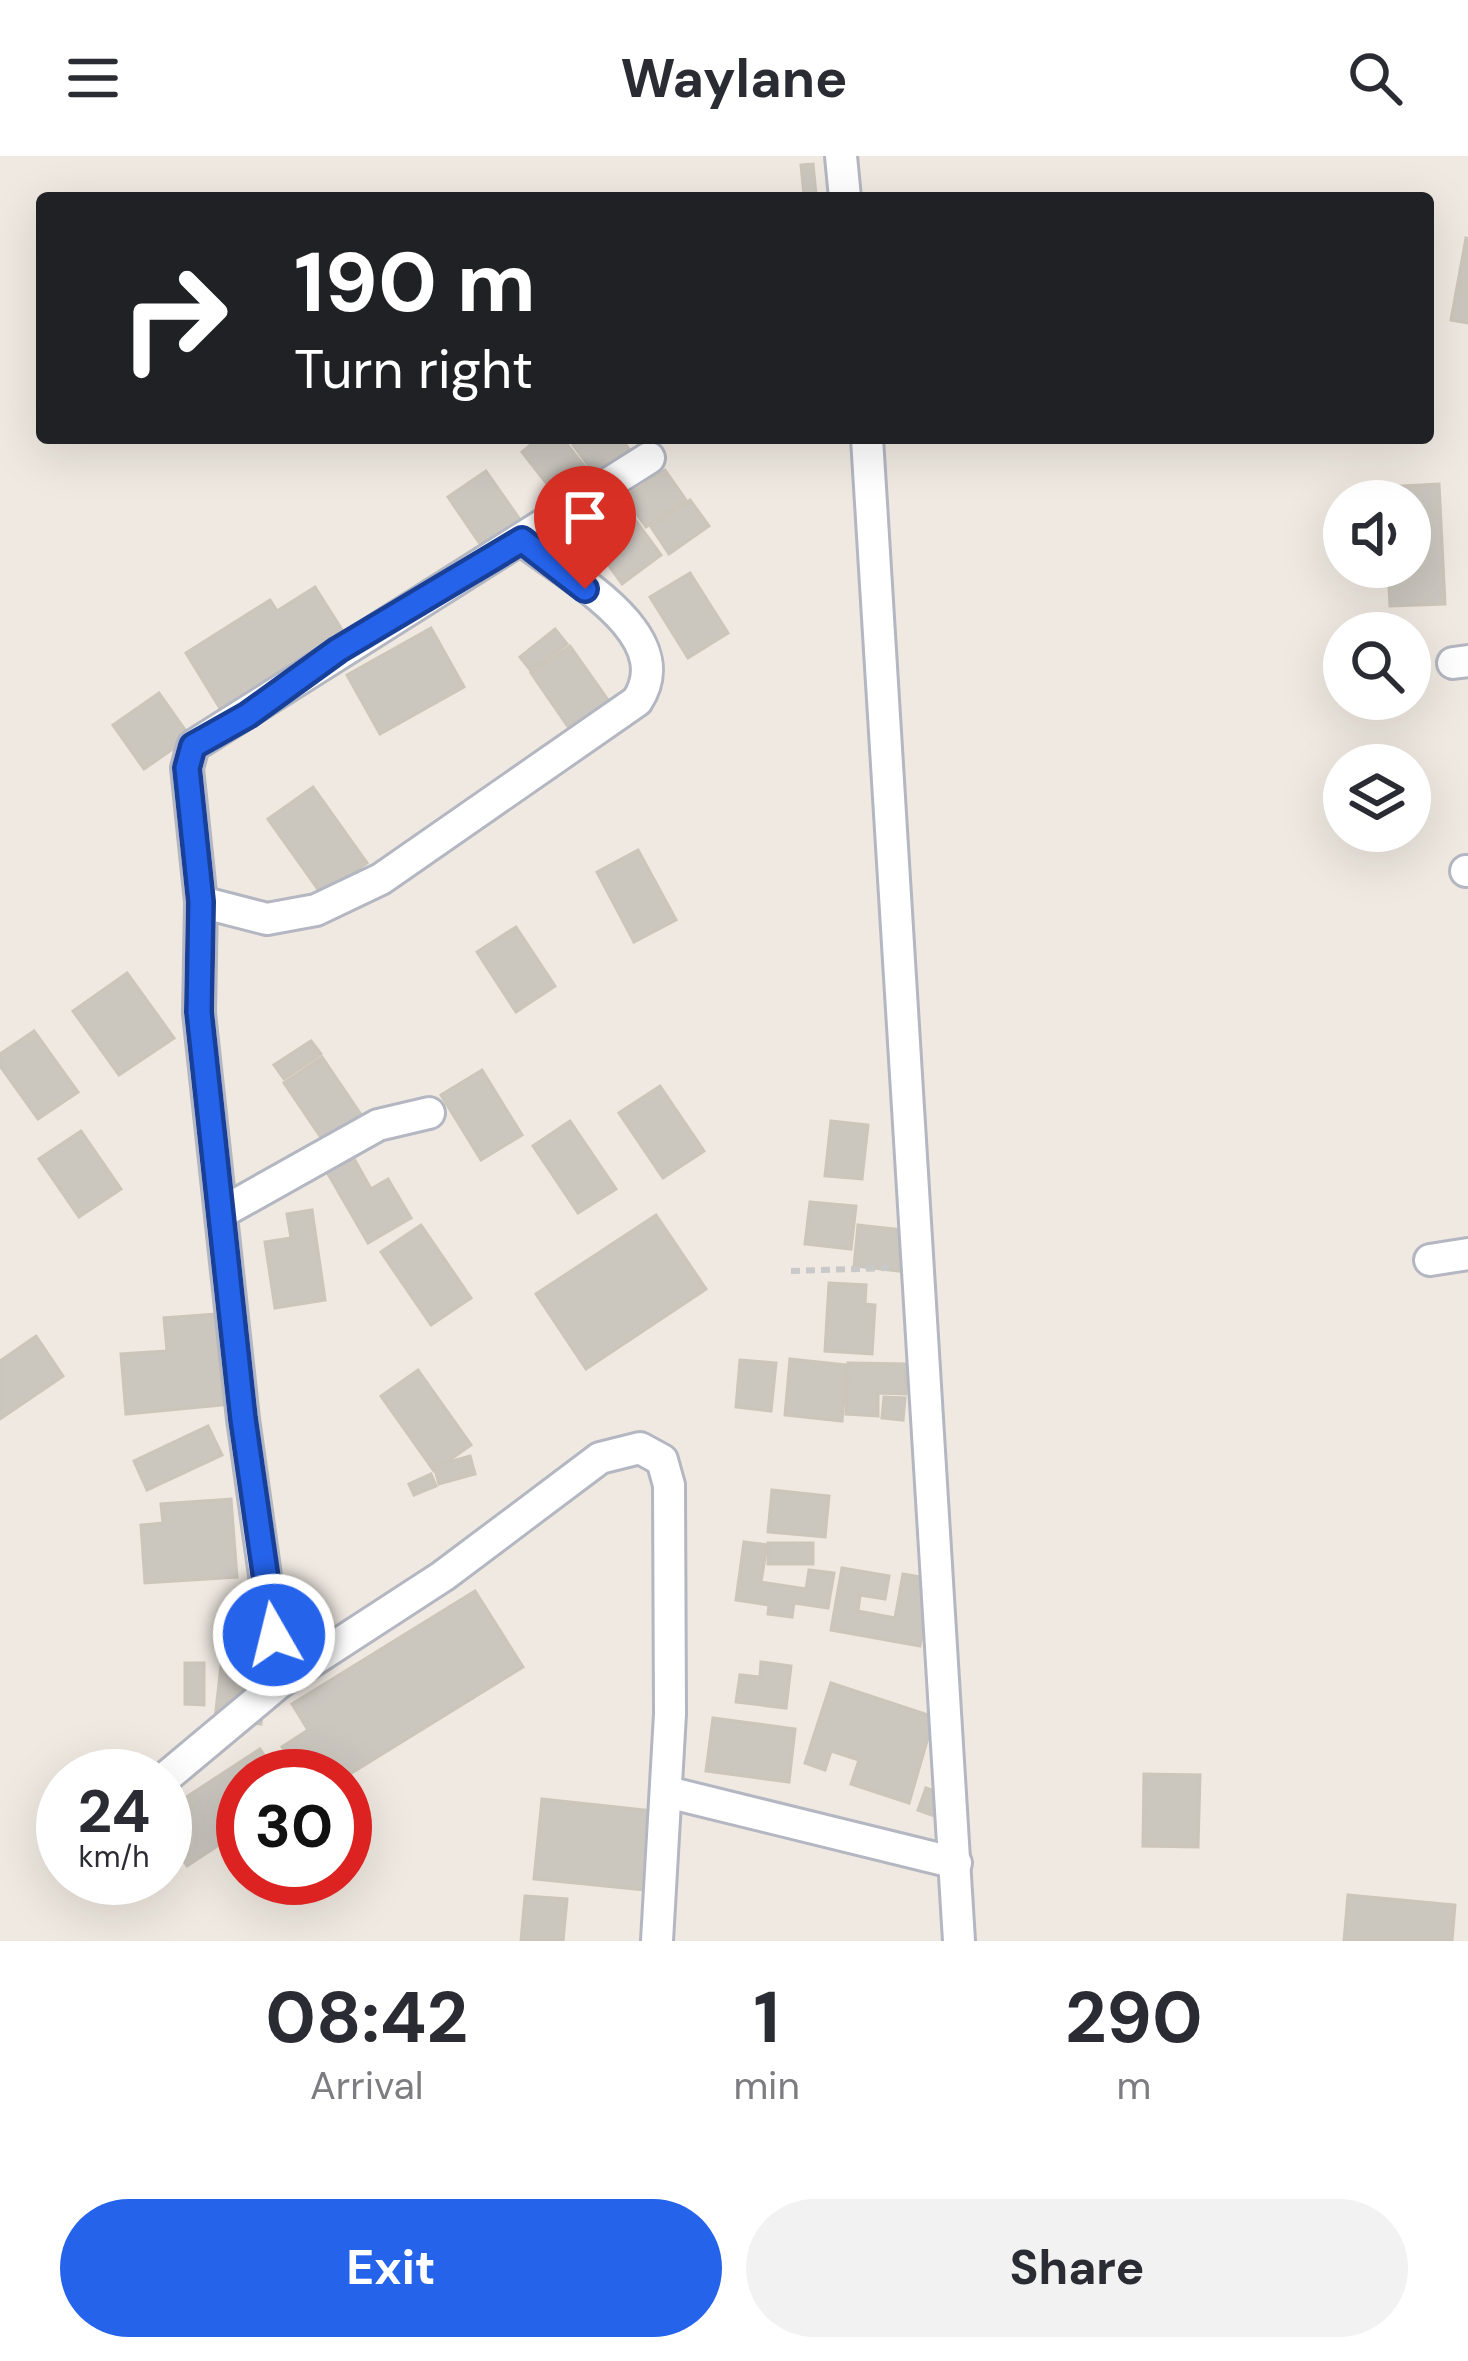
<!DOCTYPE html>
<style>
:root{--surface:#fff;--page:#f2f2f3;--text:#2b2b33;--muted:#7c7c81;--accent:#2563eb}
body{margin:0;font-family:"DM Sans",sans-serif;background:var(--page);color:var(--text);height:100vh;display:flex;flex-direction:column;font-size:45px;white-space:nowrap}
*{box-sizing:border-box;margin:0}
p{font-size:39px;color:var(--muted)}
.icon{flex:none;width:66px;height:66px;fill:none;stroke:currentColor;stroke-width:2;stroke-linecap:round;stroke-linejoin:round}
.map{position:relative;height:1785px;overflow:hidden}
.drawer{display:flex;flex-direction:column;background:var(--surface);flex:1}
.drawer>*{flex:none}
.top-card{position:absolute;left:36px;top:36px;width:1398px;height:252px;border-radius:12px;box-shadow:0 12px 48px #0002;background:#202124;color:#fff;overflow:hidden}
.buttons{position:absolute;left:1323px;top:324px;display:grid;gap:24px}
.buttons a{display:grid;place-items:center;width:108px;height:108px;border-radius:50%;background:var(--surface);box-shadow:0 12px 48px #0002;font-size:60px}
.speed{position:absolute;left:36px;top:1593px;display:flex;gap:24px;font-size:60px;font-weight:700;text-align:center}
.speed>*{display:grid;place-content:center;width:156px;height:156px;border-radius:50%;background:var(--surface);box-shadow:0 12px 48px #0002;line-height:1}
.speed small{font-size:30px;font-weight:400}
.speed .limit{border:18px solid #d22;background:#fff;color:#111}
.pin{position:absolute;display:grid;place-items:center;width:102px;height:102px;color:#fff;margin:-123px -51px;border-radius:50% 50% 50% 0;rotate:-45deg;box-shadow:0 0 12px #0007}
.pin .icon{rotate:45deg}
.me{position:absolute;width:132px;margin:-66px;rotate:352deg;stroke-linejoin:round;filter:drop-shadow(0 0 9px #0008)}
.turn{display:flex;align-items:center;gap:42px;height:252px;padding:0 60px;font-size:54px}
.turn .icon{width:156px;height:156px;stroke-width:2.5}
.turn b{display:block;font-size:84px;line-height:102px}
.eta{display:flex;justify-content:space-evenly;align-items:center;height:204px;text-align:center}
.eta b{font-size:72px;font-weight:700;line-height:84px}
.primary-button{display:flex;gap:24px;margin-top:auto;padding:24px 60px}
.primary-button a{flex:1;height:138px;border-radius:72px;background:var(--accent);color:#fff;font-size:48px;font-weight:700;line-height:138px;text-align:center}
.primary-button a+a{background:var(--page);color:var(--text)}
header{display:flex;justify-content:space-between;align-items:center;height:156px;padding:0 60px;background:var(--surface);font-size:54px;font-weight:700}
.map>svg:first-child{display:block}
</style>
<header><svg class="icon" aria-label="menu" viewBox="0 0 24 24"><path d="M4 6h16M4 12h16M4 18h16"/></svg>Waylane<svg class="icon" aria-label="search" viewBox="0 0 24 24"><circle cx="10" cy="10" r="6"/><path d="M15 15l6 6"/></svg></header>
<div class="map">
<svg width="1468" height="1785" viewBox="0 0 1468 1785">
<rect width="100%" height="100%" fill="#efe9e1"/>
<g fill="#cbc7bf" stroke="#cbc5ba" stroke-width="3">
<polygon points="813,8 816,38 804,39 801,9"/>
<polygon points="1466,82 1468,83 1468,167 1451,164"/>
<polygon points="539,282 562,282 596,325 564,350 522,296"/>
<polygon points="568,282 621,282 636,303 602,328"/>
<polygon points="665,314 686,344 646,371 625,341"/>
<polygon points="486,315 530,378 491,404 448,341"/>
<polygon points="1439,328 1445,448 1390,450 1388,411 1410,411 1410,345 1384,345 1384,331"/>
<polygon points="619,342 661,399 622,428 580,369"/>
<polygon points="690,344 709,370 669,398 651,371"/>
<polygon points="690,417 728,477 688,502 650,441"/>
<polygon points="315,431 344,477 221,554 186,497 270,444 277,455"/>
<polygon points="431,472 464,531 380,578 347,519"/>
<polygon points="555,473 567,488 531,515 520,501"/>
<polygon points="570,490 613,551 573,578 531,517"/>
<polygon points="159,537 190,581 144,613 113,569"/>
<polygon points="313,631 367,707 322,739 268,663"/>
<polygon points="638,694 676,764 634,786 597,716"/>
<polygon points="516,771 555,830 516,856 477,796"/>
<polygon points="127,817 174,882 119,919 73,855"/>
<polygon points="34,875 78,936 38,963 0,910 0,898"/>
<polygon points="311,885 321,898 284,923 274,909"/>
<polygon points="322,901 364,963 326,989 284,927"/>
<polygon points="482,914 522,979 481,1004 441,939"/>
<polygon points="660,930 704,995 663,1022 619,957"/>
<polygon points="570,965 616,1033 578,1057 533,990"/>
<polygon points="831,965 868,969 862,1023 825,1020"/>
<polygon points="81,975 121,1033 79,1061 39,1003"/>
<polygon points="353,1001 371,1033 388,1023 411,1062 368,1087 327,1016"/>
<polygon points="810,1046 856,1050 851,1093 805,1088"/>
<polygon points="312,1054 325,1144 275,1152 265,1086 291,1082 287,1058"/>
<polygon points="656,1059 706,1133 586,1213 536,1138"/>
<polygon points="421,1069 471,1142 431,1169 381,1096"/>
<polygon points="858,1069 912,1075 908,1116 854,1110"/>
<polygon points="829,1127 866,1129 865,1148 875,1149 872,1198 825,1195"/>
<polygon points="215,1158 223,1249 126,1258 121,1198 167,1195 164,1162"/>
<polygon points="36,1180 63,1220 0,1263 0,1205"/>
<polygon points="790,1203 847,1209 842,1265 785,1259"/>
<polygon points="740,1204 776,1207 771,1255 736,1251"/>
<polygon points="848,1207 906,1208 906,1238 878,1237 878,1260 846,1258"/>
<polygon points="418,1214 471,1289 434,1315 381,1240"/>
<polygon points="884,1241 905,1242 903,1264 882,1262"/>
<polygon points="208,1270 222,1299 147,1334 134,1305"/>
<polygon points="470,1300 475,1318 439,1328 434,1310"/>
<polygon points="431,1318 436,1330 414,1339 409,1328"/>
<polygon points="772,1334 829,1340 825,1381 768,1376"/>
<polygon points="231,1343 237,1421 145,1427 141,1369 163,1367 161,1348"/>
<polygon points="744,1386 767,1389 761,1426 806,1433 809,1414 834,1417 828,1452 794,1447 792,1461 768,1458 769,1449 736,1444"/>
<rect x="768" y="1387" width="45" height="21"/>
<polygon points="842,1412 889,1420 885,1443 860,1439 858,1455 895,1462 903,1418 932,1423 920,1490 831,1474"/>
<polygon points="475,1435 523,1511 345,1621 300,1620 282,1591 308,1574 292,1548"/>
<polygon points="222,1501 267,1506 261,1568 215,1563"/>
<polygon points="761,1506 791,1510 786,1552 736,1546 740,1519 760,1521"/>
<polygon points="185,1507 204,1507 204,1549 185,1548"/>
<polygon points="831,1527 934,1561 909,1647 851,1628 859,1604 831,1595 825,1614 805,1607"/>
<polygon points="713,1562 795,1573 789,1626 706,1615"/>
<polygon points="260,1593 278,1620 243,1620 243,1686 237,1690 231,1681 187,1710 165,1677 165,1655"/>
<polygon points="1144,1618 1200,1619 1198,1691 1143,1690"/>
<polygon points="926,1632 944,1638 935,1660 918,1654"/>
<polygon points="542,1643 654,1655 646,1734 534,1723"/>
<polygon points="1348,1739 1455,1749 1452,1785 1344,1785"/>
<polygon points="525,1740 567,1743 563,1785 521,1785"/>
</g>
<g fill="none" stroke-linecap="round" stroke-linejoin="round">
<g stroke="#b4b7c1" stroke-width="36">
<g id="street">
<polyline points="841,0 845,42"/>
<polyline points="867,282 959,1785"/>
<polyline points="1453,507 1468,505"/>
<polyline points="1466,715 1468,715"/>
<path d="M201,746L267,763L316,754L381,723L637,545C681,478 567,419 522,384"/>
<polyline points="221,1057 378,969 429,957"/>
<polyline points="1430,1104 1468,1098"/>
<polyline points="280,1526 243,1263 199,857 201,746 187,612 193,590 649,302"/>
<polyline points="165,1622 280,1526 443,1420 600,1302 640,1292 662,1304 669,1329 670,1558 657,1785"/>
<polyline points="667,1636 956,1707"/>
</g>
</g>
<polyline stroke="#c9c9c9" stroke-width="6" stroke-dasharray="9 6" stroke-linecap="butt" points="791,1115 889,1112"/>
<use href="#street" stroke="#fff" stroke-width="30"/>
</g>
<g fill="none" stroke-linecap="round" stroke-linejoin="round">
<g stroke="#184099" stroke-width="30">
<polyline id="route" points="274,1479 243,1263 199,856 201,746 187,612 193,590 248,559 338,494 522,384 585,433"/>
</g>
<use href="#route" stroke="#2563eb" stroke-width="21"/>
</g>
</svg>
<div class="buttons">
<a><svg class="icon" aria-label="sound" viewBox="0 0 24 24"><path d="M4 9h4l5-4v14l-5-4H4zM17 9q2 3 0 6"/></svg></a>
<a><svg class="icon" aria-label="search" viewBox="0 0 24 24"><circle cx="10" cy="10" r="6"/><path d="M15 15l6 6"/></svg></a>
<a><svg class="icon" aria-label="layers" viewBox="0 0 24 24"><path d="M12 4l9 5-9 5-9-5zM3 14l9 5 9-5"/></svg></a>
</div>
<div class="speed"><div>24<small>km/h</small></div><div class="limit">30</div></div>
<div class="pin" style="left:585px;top:433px;background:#d93025"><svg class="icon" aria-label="arrive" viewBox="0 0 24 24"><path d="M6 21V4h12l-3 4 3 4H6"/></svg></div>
<svg class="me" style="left:274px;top:1479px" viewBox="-20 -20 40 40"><circle r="17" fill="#2563eb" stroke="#fff" stroke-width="3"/><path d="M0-11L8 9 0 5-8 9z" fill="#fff"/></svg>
<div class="top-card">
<div class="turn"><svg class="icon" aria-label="right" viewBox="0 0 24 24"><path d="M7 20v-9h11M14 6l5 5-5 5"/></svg><div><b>190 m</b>Turn right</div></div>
</div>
</div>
<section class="drawer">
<div class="eta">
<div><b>08:42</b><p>Arrival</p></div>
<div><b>1</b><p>min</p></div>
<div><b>290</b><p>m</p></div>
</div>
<div class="primary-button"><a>Exit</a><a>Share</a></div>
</section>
